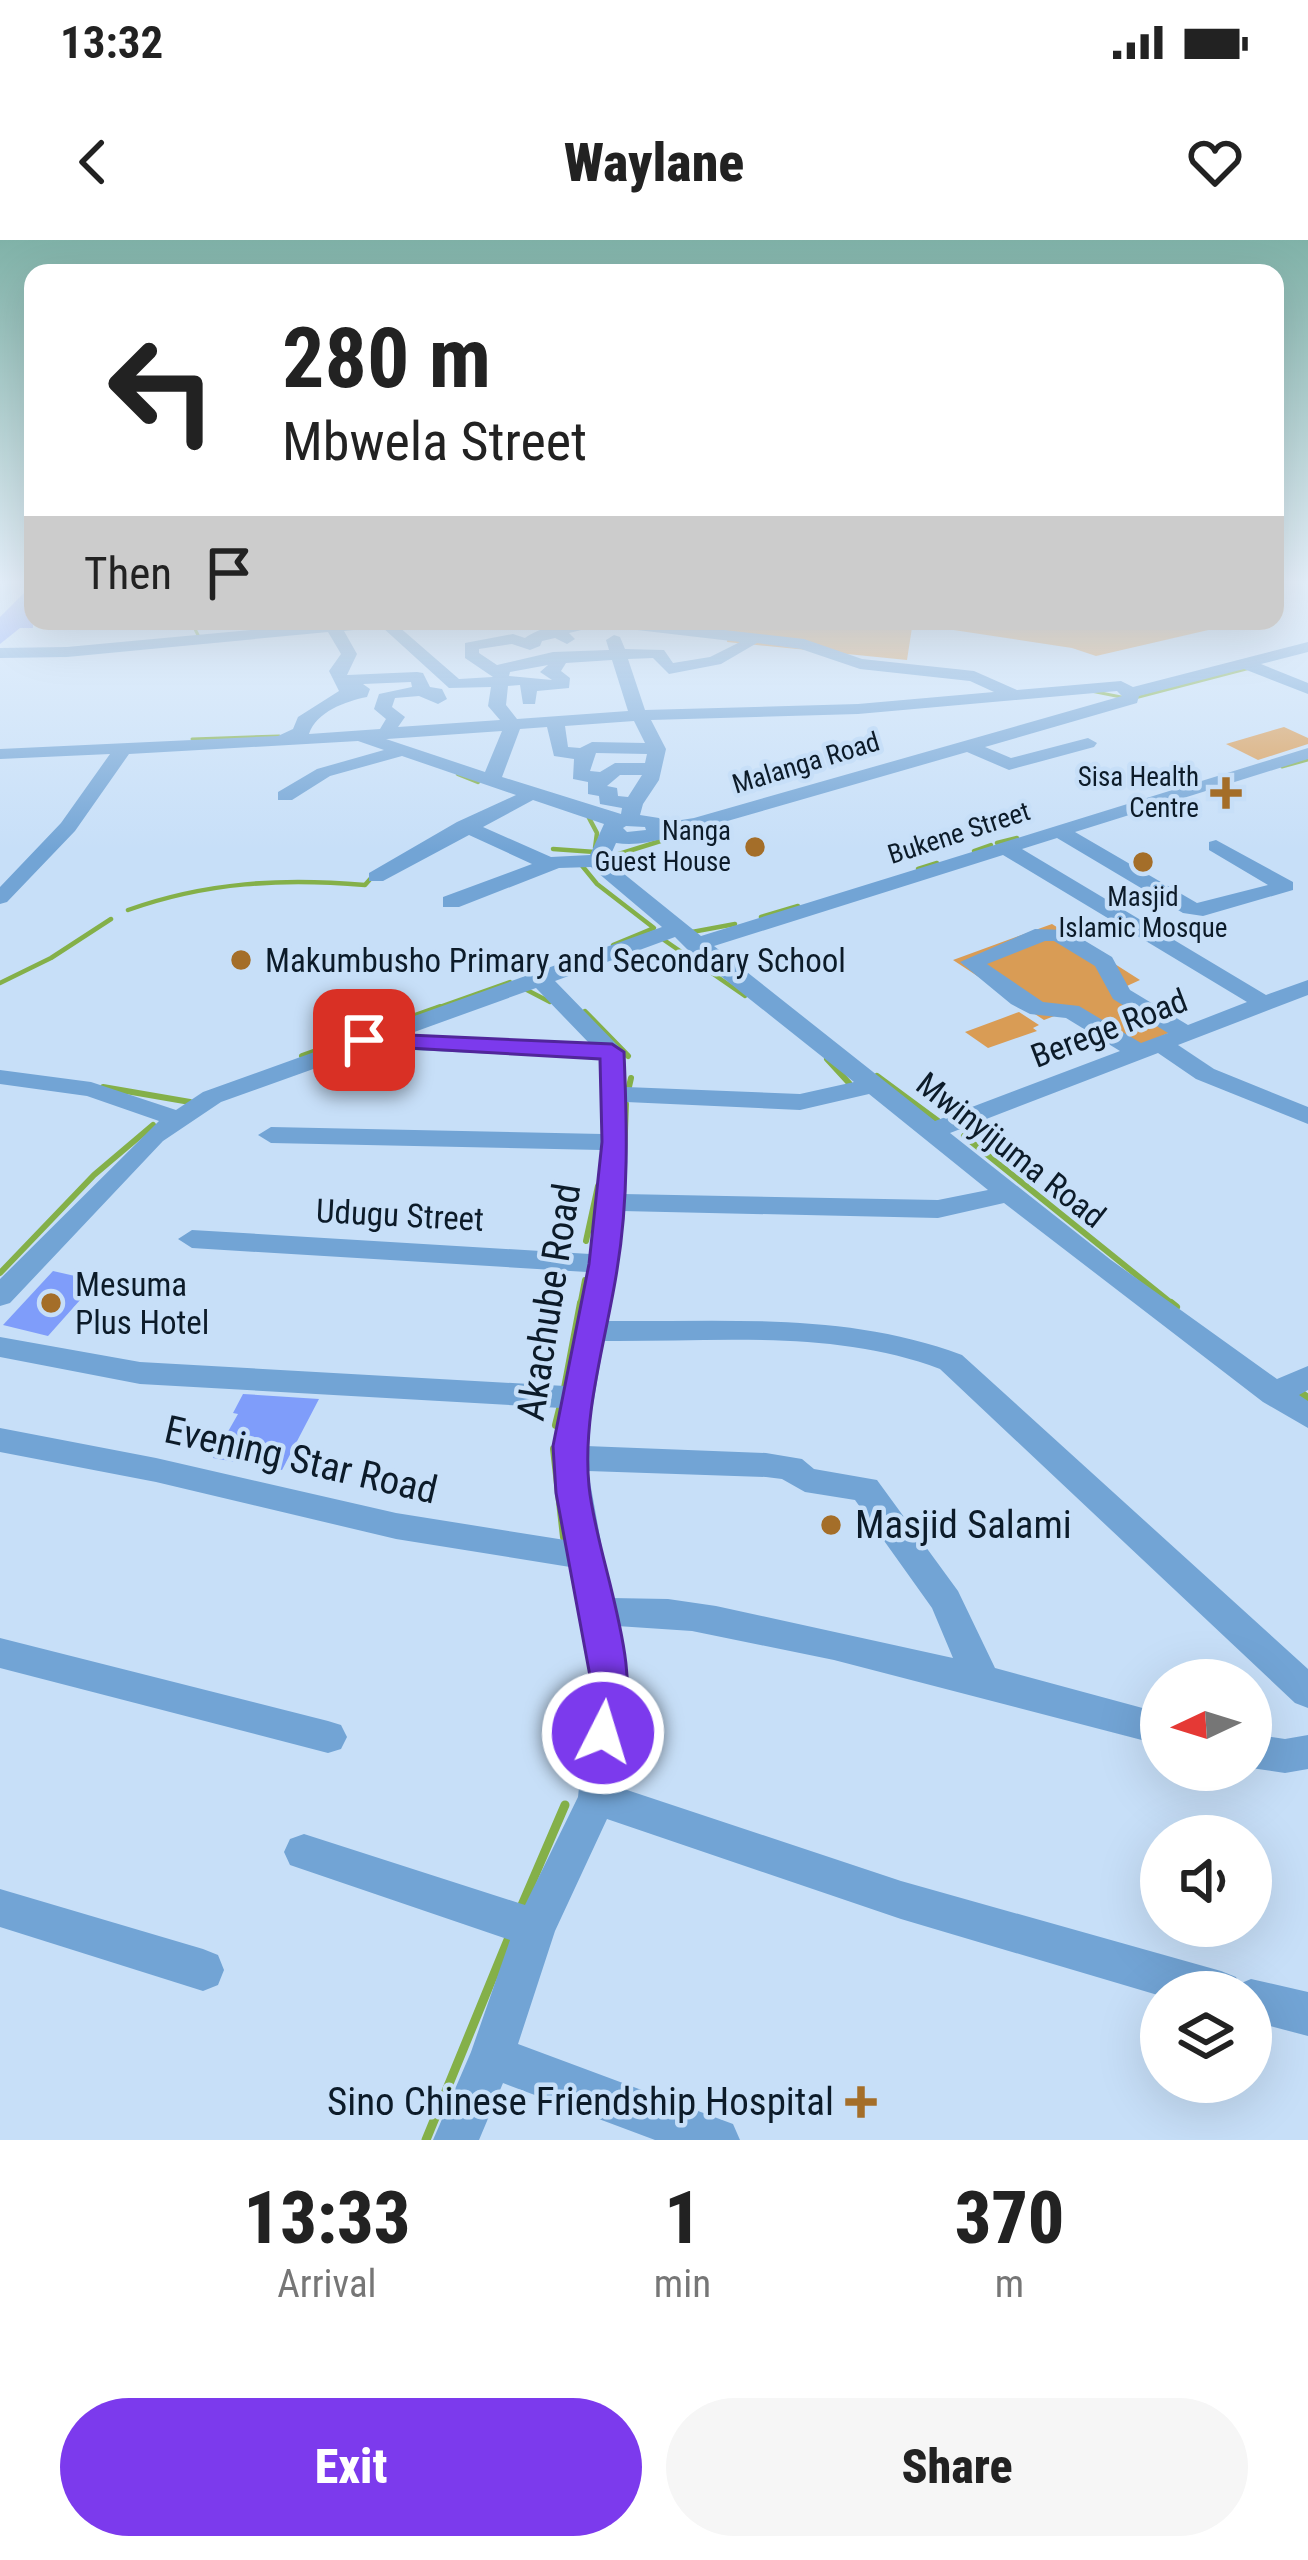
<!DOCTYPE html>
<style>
:root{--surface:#fff;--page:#f6f6f6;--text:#222;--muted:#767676;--accent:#7c3aed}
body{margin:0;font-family:"Roboto Condensed",sans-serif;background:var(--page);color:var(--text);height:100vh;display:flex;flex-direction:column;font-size:45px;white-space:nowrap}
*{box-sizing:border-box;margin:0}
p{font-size:39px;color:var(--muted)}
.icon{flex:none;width:66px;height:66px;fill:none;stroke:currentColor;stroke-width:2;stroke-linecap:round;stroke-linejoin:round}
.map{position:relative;height:1900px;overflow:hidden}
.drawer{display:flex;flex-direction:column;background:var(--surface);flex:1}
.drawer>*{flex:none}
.top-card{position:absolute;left:24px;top:24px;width:1260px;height:366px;border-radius:24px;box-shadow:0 12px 48px #0002;background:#fff;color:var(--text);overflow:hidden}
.needle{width:78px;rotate:266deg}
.fabs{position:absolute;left:1140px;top:1419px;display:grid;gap:24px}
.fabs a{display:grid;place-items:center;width:132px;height:132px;border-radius:50%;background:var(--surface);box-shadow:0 12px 48px #0002;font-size:60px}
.pin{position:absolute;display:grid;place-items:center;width:102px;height:102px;color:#fff;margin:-51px;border-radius:24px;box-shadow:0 6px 18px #0006}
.me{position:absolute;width:132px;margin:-66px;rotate:5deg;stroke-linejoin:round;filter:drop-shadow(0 0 9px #0008)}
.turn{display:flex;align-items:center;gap:42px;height:252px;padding:0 60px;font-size:54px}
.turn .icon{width:156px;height:156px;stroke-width:2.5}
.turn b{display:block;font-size:84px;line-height:102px}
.then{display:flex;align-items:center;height:114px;padding:0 60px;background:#0003;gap:24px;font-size:45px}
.eta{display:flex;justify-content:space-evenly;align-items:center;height:204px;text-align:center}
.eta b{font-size:72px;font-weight:800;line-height:84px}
.cta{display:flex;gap:24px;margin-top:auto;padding:24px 60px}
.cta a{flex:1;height:138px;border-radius:72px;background:var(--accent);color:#fff;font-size:48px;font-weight:800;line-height:138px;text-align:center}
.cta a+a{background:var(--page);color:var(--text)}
.status{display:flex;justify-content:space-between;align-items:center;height:84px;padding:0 60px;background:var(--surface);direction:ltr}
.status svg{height:33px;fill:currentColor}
header{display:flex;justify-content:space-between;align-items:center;height:156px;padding:0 60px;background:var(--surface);font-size:54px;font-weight:800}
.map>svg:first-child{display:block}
</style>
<div class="status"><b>13:32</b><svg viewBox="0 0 49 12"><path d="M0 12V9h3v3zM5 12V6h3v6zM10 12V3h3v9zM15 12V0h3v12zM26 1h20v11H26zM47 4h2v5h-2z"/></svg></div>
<header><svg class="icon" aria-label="back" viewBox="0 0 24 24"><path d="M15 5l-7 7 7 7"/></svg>Waylane<svg class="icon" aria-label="heart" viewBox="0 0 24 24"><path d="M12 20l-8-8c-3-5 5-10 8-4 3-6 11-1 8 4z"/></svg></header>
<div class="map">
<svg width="1308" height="1900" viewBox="0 0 1308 1900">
<rect width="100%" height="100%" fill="#c7dff8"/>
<g fill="#d99c55">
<polygon points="697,381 913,381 907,420 727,402 728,391 692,386"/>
<polygon points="925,381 1203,381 1217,388 1096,416 1072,408 927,386"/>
<polygon points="1284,487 1308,498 1308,504 1258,520 1226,504"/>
<polygon points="1052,684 1140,740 1116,751 1176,790 1130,809 1070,770 1044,780 953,720"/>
<polygon points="1019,772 1039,785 1033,788 1037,791 988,808 965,792"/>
</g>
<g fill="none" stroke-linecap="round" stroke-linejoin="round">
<g stroke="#84b049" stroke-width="3">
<polyline points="191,381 198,395"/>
<polyline points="1091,451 1131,459 1250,428"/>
<polyline points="192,499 279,496"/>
<polyline points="1282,527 1308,520"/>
</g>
<g stroke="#84b049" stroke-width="4.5">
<polyline points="458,534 478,542"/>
<polyline points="588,576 597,593 595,608"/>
<polyline points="997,603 1017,598"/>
<polyline points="553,609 595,612"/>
<polyline points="974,611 991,605"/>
<polyline points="603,619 699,589"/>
<polyline points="579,622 597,644 654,688 613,705"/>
<polyline points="918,629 937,623"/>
<path d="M128,670C207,642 282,638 365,645L372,637"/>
<polyline points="761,677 798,666"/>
<polyline points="692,692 735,684"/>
<polyline points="664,700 745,756"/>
<polyline points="0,743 51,718 111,679"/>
<polyline points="525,749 550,762"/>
<polyline points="431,770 510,742"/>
</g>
<g stroke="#84b049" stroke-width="6">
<polyline points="585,772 628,816"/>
<polyline points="302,816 440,767"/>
<polyline points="827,819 849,843"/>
<polyline points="877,836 938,881"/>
<polyline points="103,847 190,862"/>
<polyline points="628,851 631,838"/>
<polyline points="964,896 1175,1066"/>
<polyline points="623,945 626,864"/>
<polyline points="586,1001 598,946"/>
<polyline points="0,1033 94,935 153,885"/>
<polyline points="580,1066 585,1040"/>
</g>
<g stroke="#84b049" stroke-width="8">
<polyline points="1171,1063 1176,1067"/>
<polyline points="565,1148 581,1063"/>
<polyline points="1295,1149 1308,1158"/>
<polyline points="556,1185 561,1165"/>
<polyline points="554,1209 564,1297"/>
</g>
<g stroke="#84b049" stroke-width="9">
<polyline points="619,1520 627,1482 625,1444"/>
<polyline points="519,1672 565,1565"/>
<polyline points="426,1900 510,1695"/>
</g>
</g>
<g fill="#7f9dfa">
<polygon points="33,344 33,388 20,388 0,404 0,377"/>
<polygon points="53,1031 97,1041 48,1096 3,1085"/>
<polygon points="243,1154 319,1159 282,1230 213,1218 238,1174 233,1173"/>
</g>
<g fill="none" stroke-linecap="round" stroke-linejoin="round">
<g fill="#72a4d5" fill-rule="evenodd">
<path d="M349,381H408L398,386L459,439L493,437L465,418V403L513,394L525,398C544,384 586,378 610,383L569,393L575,399L567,404L555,398L542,401L540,406L530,410L512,404L479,409V413L497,425L553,412L609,410L606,400L614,395L620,397L625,409L664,410L673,423L710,417L740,402L620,388L612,383L644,381L804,399L862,419L974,431L1017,450L1121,441L1133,447L1308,402V412L1261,424L1308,443V454L1244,429L1139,456L1137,463L985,507L1011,518L1088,498L1097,503L1094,507L1009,530L967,512L703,588C674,594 646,608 616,603L608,621L701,696L1308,508V519L1075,592L1197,663L1268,645L1209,610V602L1216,600L1293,642V650L1203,676L1183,673L1057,598L1022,609L1266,755L1308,740V755L1178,805L1214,829L1308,867V884L1196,839L1158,813L950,893L1111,1020L1277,1139L1308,1126V1150L1299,1155L1308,1161V1188L1263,1162L1004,963L938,978L622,971L607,1081C728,1082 847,1072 962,1115L1308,1429V1468L1295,1463L940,1129C834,1089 716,1102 604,1101L586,1206L766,1213L802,1219L814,1229L877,1240L958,1351L995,1428L1161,1473V1505L834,1420L692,1391L617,1386L627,1436L618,1547L901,1641L1221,1731L1236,1737L1239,1744L1251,1739L1308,1752V1796L1251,1781V1752H1161V1756L901,1679L607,1579L555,1691L518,1804L733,1884L740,1900H655L503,1843L479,1900H433L471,1812L510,1700L290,1625L284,1612L290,1599L304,1594L525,1665L578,1557L591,1436L570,1327L396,1299L156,1242L0,1212V1188L156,1218L396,1273L565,1300L554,1206L561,1168L140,1144L0,1117V1097L140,1122L565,1146L587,1032L192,1008L178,999L192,990L590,1014L601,910L271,903L258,895L271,887L602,894L600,819L372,808L221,862L163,901L10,1063L0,1066V1039L159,881L87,856L0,844V830L91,842L176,870L203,852L662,687L591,627L559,628L459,667H443V657L532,624L469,595L383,641H369V633L457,582L516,555L402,516L330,536L292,560H278V552L317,529L384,510L358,501L129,514L75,591L7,662L0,664V647L61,583L110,514L0,519V509L278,496L293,489L298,477L339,451L329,431L341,414L328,392L67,417L0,418V408L67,407ZM382,387L449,448L491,447L488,466L500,480L398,487L405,477L392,467L395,458L419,456L438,464L447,459L442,449L430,447L423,433L417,432L347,435L357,414L344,391ZM757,403L801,409L860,429L970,441L994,452L858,464L645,470L628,419L653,418L669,434L721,424ZM612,420L628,471L517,479L506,465L508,446L520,445L523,464H535L537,451L569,448L570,438L561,431L566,423ZM548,425L540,432L552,440L509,436L510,432ZM411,442L412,447L379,454L374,469L386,479L380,489L309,494C316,472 346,461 367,457L370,449L363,444ZM1117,451L1122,456L694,578L662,583L659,578L640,575L643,564L659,540L666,509L651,480L858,474ZM634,481L645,503L592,502L580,508L568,507L565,486ZM547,487L554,516L574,519L573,539L588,542V554L599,556L600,564L622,568L621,574L502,537L520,489ZM502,491L485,532L386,499H387ZM596,513L647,514L645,523H615L600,532L590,531ZM620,535H642L628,557L618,556L617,548L607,546ZM533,560L604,584L590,615L551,617L483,587ZM626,586L645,587L646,590L627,592L623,588ZM1003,615L1247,762L1188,785L1130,750L1112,717L1067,690L1035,689L960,722L1011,764L1030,774L1066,778L1120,811L935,881L714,706ZM675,697L688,710L854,842L800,854L626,847L624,812L555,741ZM1045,701H1054L1095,726L1113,759L1168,793L1141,803L1079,766L1043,762L987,724ZM536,748L590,804L406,795ZM869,854L988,950L938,960L623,954L626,862L800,870ZM588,1231L766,1237L782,1239L805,1252L855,1260L932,1368L953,1418L716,1366L668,1359L611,1358Z"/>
<polygon points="0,1398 328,1481 341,1485 347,1497 341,1509 328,1513 0,1428"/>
<polygon points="1251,1494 1285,1499 1308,1495 1308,1529 1285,1533 1251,1528"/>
<polygon points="0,1649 203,1709 218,1715 224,1730 218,1745 203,1751 0,1687"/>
</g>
</g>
<linearGradient id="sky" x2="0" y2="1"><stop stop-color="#80b2a8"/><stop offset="0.56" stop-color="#e6f1fc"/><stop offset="1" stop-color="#e6f1fc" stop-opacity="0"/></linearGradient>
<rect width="1308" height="610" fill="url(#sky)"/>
<path fill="#7c3aed" stroke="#51269a" stroke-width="3" d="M364,793L612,804L624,812C627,885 629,958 617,1030C606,1101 582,1174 589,1246C596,1320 650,1436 617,1505L603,1510L590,1505L584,1493L590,1436L556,1253L553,1206L589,1024L602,902L600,819L355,805L351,800Z"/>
<g fill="#a46e29" stroke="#c7dff8" stroke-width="4.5">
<path d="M1220 535h12v12h12v12h-12v12h-12v-12h-12v-12h12z"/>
<circle cx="755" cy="607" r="12"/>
<circle cx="1143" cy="622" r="12"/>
<circle cx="241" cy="720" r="12"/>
<circle cx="51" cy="1063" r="12"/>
<circle cx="831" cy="1285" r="12"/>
<path d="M855 1844h12v12h12v12h-12v12h-12v-12h-12v-12h12z"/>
</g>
<g text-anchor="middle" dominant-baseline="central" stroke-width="9" stroke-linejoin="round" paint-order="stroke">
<g font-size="27" fill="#0c1b29" stroke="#c7dff8">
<text transform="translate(806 523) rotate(-17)">Malanga Road</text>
<text transform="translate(959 593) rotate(-18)">Bukene Street</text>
</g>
<g font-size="27" fill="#0c1b29" stroke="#c7dff8" text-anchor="end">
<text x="1199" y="537">Sisa Health<tspan x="1199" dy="31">Centre</tspan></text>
<text x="731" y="591">Nanga<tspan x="731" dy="31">Guest House</tspan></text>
<text x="1143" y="657" text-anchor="middle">Masjid<tspan x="1143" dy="31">Islamic Mosque</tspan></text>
</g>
<g font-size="33" fill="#0c1b29" stroke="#c7dff8" text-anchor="start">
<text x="265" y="720">Makumbusho Primary and Secondary School</text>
<text x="75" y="1044">Mesuma<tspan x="75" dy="38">Plus Hotel</tspan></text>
</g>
<g font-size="33" fill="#0c1b29" stroke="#c7dff8">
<text transform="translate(1109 788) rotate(-21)">Berege Road</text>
<text transform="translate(1011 910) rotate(38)">Mwinyijuma Road</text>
<text transform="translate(400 975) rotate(3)">Udugu Street</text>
</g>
<g font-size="39" fill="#0c1b29" stroke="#c7dff8">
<text transform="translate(549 1062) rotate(-81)">Akachube Road</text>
<text transform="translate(301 1220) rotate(13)">Evening Star Road</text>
</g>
<g font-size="39" fill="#0c1b29" stroke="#c7dff8" text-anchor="start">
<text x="855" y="1285">Masjid Salami</text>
<text x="834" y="1862" text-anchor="end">Sino Chinese Friendship Hospital</text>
</g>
</g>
</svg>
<div class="fabs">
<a><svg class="needle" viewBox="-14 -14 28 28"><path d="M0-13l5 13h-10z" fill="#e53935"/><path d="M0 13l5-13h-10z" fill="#767676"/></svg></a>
<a><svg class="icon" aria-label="sound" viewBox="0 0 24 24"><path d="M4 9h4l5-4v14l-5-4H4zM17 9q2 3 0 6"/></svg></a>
<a><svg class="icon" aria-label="layers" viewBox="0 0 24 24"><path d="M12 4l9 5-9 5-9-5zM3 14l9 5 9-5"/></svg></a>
</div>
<div class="pin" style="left:364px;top:800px;background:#d93025"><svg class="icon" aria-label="arrive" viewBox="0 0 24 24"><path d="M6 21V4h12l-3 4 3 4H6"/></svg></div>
<svg class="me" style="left:603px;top:1493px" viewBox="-20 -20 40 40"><circle r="17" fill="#7c3aed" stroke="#fff" stroke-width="3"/><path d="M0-11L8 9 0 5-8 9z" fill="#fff"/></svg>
<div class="top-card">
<div class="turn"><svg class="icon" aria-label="left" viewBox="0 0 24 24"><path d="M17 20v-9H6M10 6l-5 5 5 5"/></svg><div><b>280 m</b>Mbwela Street</div></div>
<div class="then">Then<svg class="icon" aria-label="arrive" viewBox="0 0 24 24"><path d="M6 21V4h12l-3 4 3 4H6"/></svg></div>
</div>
</div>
<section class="drawer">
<div class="eta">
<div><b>13:33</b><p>Arrival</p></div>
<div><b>1</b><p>min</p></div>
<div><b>370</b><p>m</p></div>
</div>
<div class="cta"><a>Exit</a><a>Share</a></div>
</section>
